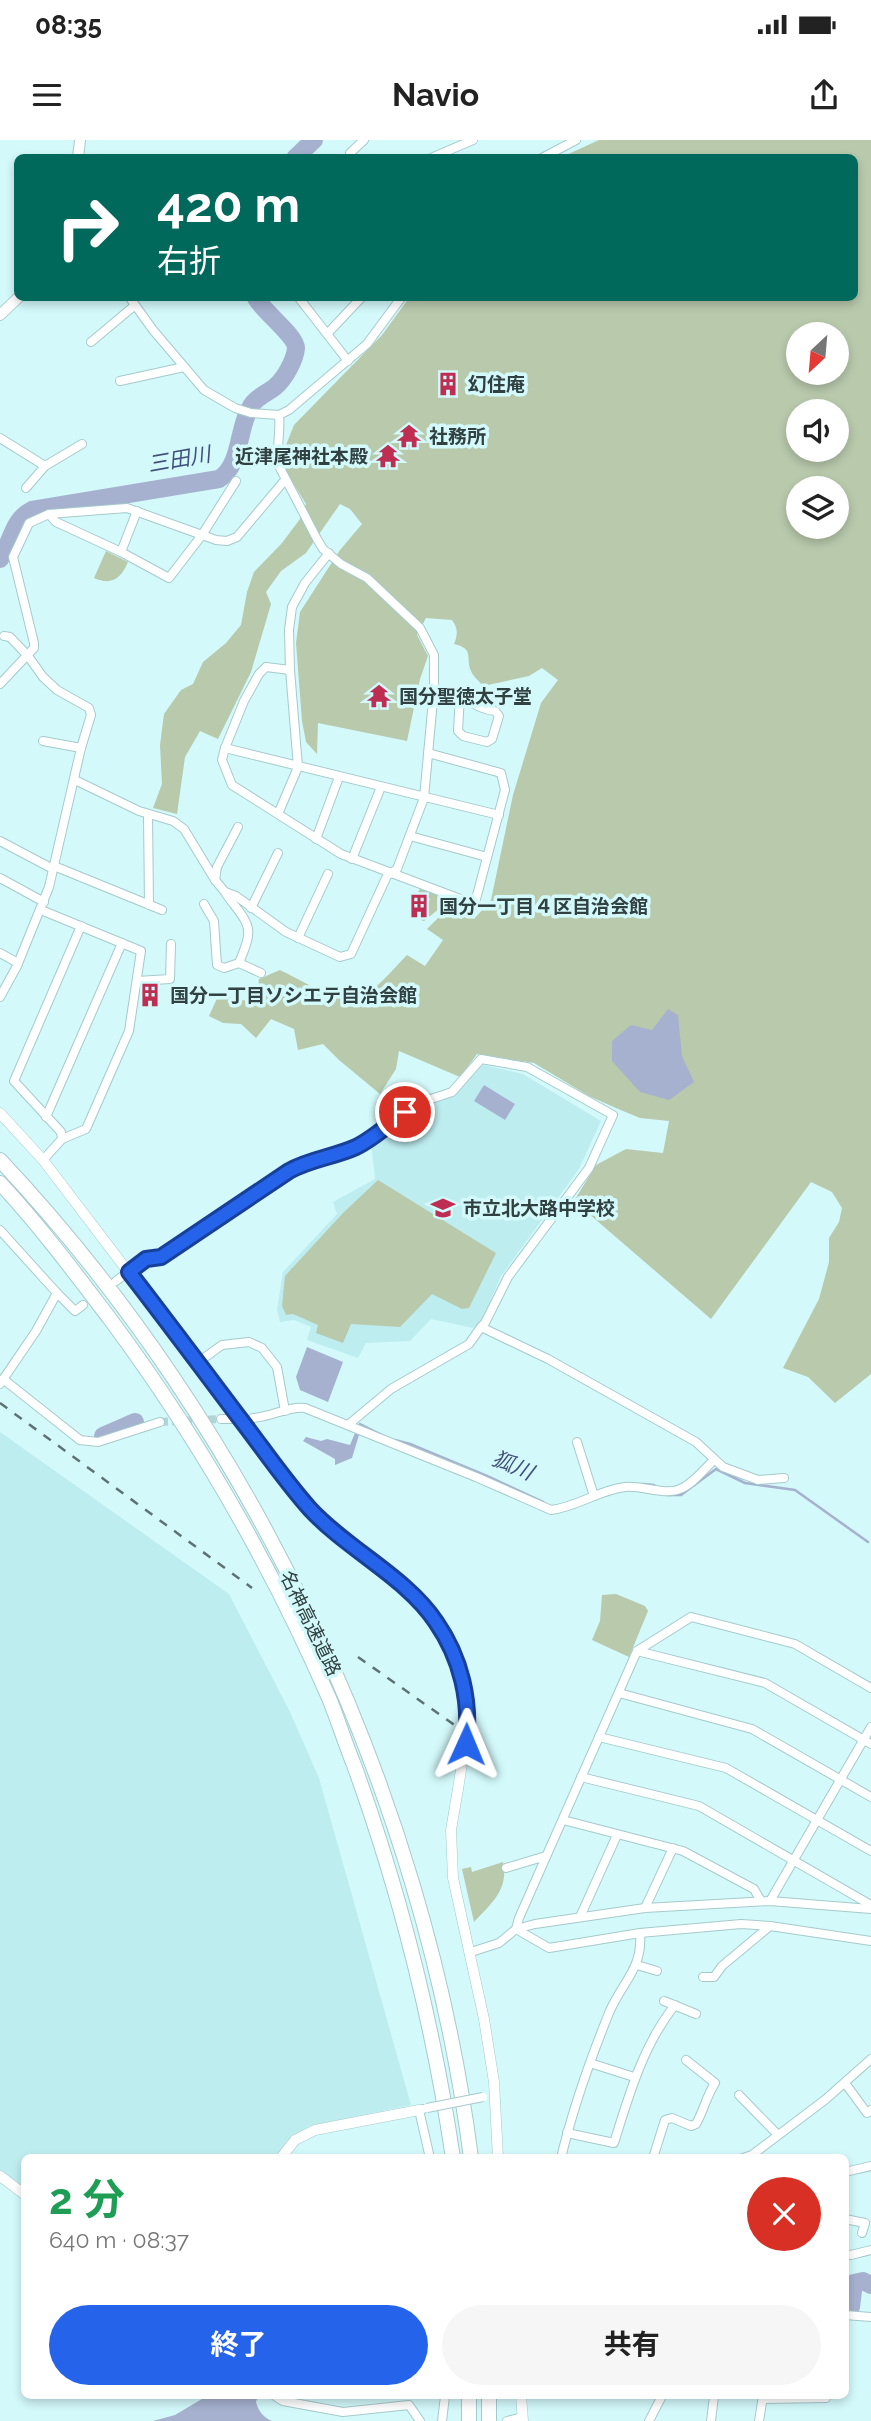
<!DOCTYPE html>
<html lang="ja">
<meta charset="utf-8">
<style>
:root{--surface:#fff;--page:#f6f6f6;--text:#222;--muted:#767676;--accent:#2563eb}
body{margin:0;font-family:Raleway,"Noto Sans JP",sans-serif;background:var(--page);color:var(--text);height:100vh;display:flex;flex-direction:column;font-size:26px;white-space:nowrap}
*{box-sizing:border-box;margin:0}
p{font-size:23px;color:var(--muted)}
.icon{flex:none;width:38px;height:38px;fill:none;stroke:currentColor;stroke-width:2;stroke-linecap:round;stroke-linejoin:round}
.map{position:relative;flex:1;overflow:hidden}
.drawer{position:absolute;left:21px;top:2014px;width:828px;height:245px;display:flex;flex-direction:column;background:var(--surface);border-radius:10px;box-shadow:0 4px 10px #0003}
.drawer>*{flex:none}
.banner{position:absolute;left:14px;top:14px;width:844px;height:147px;border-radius:10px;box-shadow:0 4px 10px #0003;background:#00695c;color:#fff;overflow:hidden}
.needle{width:46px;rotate:206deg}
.controls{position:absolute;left:786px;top:182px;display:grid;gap:14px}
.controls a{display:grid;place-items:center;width:63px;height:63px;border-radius:50%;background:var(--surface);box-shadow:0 4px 10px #0003;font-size:35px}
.pin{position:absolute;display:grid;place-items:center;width:60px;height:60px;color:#fff;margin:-30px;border:4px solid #fff;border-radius:50%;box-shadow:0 2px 7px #0007}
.me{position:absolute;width:77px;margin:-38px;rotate:1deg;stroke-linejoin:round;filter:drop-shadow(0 0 5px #0008)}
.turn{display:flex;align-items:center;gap:24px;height:147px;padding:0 28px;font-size:32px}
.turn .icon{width:91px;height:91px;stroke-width:2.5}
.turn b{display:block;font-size:49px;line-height:60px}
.round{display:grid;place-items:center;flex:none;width:74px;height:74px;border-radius:37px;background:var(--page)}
.head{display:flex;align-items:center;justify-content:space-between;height:119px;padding:0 28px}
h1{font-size:42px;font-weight:700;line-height:52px;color:#1e9e55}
.cta{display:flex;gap:14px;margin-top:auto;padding:14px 28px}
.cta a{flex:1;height:80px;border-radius:42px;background:var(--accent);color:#fff;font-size:28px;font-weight:700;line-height:80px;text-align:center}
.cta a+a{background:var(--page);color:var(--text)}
.status{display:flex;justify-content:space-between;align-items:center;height:49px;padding:0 35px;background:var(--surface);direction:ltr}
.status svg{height:19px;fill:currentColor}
header{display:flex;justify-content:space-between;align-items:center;height:91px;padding:0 28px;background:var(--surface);font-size:32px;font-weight:700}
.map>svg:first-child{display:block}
</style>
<div class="status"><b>08:35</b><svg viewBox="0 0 49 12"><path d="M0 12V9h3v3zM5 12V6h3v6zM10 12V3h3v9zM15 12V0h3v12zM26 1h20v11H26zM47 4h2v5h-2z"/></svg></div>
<header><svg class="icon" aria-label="menu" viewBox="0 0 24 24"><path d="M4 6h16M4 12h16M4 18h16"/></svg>Navio<svg class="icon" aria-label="share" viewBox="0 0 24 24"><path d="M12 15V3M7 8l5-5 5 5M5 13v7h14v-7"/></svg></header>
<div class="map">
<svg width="871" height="2281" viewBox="0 0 871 2281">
<rect width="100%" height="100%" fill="#d3f9fb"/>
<g fill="#beedf0">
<polygon points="480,924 523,934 601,981 579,1029 501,1136 481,1182 473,1188 431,1179 410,1201 366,1203 358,1218 307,1200 311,1187 294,1180 280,1182 277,1170 283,1132 337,1074 333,1062 375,1039 371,1003 420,965 455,954"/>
<polygon points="0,1292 229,1454 290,1572 319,1638 411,1965 309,1986 287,2001 275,2018 24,2018 24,2049 0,2031"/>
</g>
<g fill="#b8c9ac" fill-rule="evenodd">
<path d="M599,0H871V1234L835,1263L808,1237L783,1228L819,1159L829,1122V1098L839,1082L842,1068L832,1052L811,1042L711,1179L574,1061L596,1025L626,1009L663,1013L669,981L640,978L616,968L589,956L534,923L477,914L460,937L399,911L396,929L380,954L339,920L323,904L298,910L294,889L271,879L256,898L241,884L223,883L209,876L219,854L238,860L256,861L259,839L280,830C297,838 333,860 352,860C369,859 395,827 407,815L425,826L443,800L427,789L447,769L474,779L491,760L513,655L541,563L558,540L542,528L529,536L483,546C480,542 473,536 471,531C465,517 475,509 454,504C458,494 458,488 452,480L426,478L417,495L428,516L420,539L407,601L318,583L317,614L306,602L302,581L296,503L300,472L340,410L362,384L350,369L340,364L306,413L281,431L266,452L271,464L251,532L218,599L200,591L185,617L177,674L153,668L162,644L160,605L164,574L181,550L193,544L203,522L226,503L241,485L247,452L254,432L282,403L300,379L306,364L285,330L284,310L294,285L382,195L409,158H854V18L562,17ZM798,194H836V233H798ZM798,271H836V310H798ZM798,348H836V387H798Z"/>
<path d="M106,411L128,422C121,438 112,446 94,438Z"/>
<polygon points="421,746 471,764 467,771 445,764 424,781 421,780 430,759 418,753"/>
<polygon points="378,1040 496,1113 469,1168 462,1169 432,1154 400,1187 351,1184 343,1203 316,1193 318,1185 293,1174 286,1175 282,1166 285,1136 343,1073"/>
<polygon points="616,1454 645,1466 648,1471 629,1517 592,1500 600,1481 602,1455"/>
<path d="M503,1722C509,1749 492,1763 474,1782L462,1729L471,1727L472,1732Z"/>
</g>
<g fill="#a6b1cf">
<polygon points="668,869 678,875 682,916 694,942 669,960 640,952 612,921 612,901 631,885 652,890"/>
<polygon points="484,945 515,964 505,980 474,961"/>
<polygon points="307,1207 343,1222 328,1262 300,1250 296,1237"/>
<polygon points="355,1293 359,1295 352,1318 335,1325 335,1319 303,1301 306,1297 321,1301 327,1299 350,1305"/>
<path d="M207,2256H258L256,2262C259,2272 263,2277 272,2281H153L175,2275Z"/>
</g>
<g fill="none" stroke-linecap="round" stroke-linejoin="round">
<g stroke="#a6b1cf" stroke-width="2.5">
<polyline points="360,1284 382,1295"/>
<polyline points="395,1300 410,1304 487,1336 543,1362"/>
<polyline points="643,1344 654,1345"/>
<polyline points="667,1355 681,1355 716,1329 745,1343 795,1350 868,1402"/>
</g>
<g stroke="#a6b1cf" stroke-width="18">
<polyline points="295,18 314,0"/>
<path d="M0,419C12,402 12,380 32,370L219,339C242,325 237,288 251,266C256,257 268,253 276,246C285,238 295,220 296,208C296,196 263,171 256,158"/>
<polyline points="103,1296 135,1282"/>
<polyline points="845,2169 851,2167 854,2143 863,2141 871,2145"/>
</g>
<polyline stroke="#b3d4d6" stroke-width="8" stroke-dasharray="8 4" stroke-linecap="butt" points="160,1282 221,1279"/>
<g stroke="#a5cacc" stroke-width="10">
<g id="minor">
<polyline points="351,18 350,13 364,0"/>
<polyline points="431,18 473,0"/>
<polyline points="542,18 576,0"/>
<polyline points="130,158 153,190 204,250 235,268 251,273 279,275 289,270 367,204 401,158"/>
<polyline points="299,158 348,221"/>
<polyline points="327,194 361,158"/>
<polyline points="91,202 134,166"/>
<polyline points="120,241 184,227"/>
<polyline points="0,298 45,326 26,348"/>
<polyline points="45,326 82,304"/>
<polyline points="49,374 56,382 121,412 169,438 202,395 236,341"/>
<polyline points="121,412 137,371"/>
<polyline points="290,530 266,527 259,534 244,561 225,608 222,620 232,645 341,714 471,763 476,759 505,650 501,633 428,613"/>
<polyline points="0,544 34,508 34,503 13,417 29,383 49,374 127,368 216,400 227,401 237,397 285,340"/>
<path d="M434,549C441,550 450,551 457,554C473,561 477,569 495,571L499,576L492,599L487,602L463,596L458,591L460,555"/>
<polyline points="43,601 81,608"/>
<polyline points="225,608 499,675"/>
<path d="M75,640L139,671L173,681L184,689L215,740L225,752L236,756L286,792L340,817L351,814L387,736L397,729L424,658L434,549V515L420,488L367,438L341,424L323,409L317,399L280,328C275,310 281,293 279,275"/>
<polyline points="148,674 149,765"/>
<polyline points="278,674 298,627 290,530 289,490 292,467 305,443 329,413"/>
<polyline points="410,696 487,717"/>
<polyline points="316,699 339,637"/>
<polyline points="0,701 53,729"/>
<polyline points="352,719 381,647"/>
<polyline points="54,726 162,770"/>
<polyline points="0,738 44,762"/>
<polyline points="215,740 217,727 238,687"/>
<path d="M225,752C232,765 251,780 248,796C247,805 242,815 239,823"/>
<polyline points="204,764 214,781 217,825 224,828 239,823 261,833"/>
<polyline points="251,768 278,713"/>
<polyline points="41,770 141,811 129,891 86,989 62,999 43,1020"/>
<polyline points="298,798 328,734"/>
<polyline points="0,813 18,823"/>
<polyline points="137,841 170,839 171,804"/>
<polyline points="0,857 17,826 49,747 81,608 91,575 89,568 57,550 43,537 28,516 10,497 4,496"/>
<polyline points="46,977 122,803"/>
<polyline points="62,999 61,992 14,941 81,786"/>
<polyline points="0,1090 57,1153 36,1191 0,1244"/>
<polyline points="116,1141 146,1119 161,1117 289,1031 304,1023 353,1008 374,997 419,963 452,952 481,919 527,927 613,975 589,1028 508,1137 485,1183 481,1187"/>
<polyline points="57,1153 75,1171 83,1165"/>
<polyline points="197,1223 222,1205 249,1202 262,1208 277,1227 285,1271"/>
<polyline points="3,1239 80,1300 98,1302 160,1282"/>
<path d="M253,1278C271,1277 288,1266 305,1268L476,1337L551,1370C577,1367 599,1350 625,1347C642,1345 665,1356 680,1349C693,1344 704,1329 714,1320"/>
<polyline points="221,1279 232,1279"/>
<polyline points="348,1285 391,1249 469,1204 481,1187 548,1219 696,1302 723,1327 758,1340 784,1338"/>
<polyline points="577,1302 594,1356"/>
<polyline points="637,1511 765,1543 871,1604"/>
<polyline points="871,1548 795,1504 691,1477 637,1511 519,1778 516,1789 549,1808 640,1793 741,1784 770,1786 871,1801"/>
<polyline points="619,1553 752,1589 871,1657"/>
<polyline points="599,1597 726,1628 871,1711"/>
<polyline points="581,1637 699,1666 871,1765"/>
<polyline points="563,1680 683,1711 754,1749 761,1761"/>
<polyline points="506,1728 546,1716"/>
<polyline points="770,1761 871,1587"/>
<polyline points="645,1768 673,1708"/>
<polyline points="580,1777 617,1695"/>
<polyline points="471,1812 499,1803 516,1789 535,1784 645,1768 770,1761 871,1769"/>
<polyline points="637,1825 657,1831"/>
<polyline points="703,1837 714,1837 722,1826 770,1786"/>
<polyline points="664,1861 696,1874"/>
<polyline points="590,1923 634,1937"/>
<polyline points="845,1943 867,1973 871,1970"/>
<polyline points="739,1955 778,1995"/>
<polyline points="423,1969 419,1970 430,2018"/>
<path d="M567,1993L614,2003C629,1955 643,1905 675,1865"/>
<path d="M561,2018C573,1968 590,1920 609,1873C622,1842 643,1829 640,1793"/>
<path d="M653,2018L665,1980L672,1978L691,1986L696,1984C704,1970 706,1957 715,1943L686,1920"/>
<polyline points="743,2018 752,2015 826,1959 871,1919"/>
<polyline points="845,2032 871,2026"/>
<polyline points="845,2079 865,2083 862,2093"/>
<polyline points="845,2114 851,2115 871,2110"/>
<polyline points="845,2175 871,2177"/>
<polyline points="275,2256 283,2261 343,2272 409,2265 420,2281"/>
<polyline points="763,2259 826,2258"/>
<polyline points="442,2281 445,2256"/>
<polyline points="507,2281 523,2277"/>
<polyline points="649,2281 662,2256"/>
<polyline points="711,2281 714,2256"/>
<polyline points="759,2281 763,2256"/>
</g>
</g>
<g stroke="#a5cacc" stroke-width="11">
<g id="tertiary">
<path d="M0,973L43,1020L299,1356C361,1427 440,1448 464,1549"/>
<polyline points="458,1649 451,1690 453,1738 484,1879 494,1942 498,2018"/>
<polyline points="281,2018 295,2000 315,1990 419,1970"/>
<polyline points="0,2036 24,2054"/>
<polyline points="521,2256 523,2281"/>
</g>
</g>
<g stroke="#a5cacc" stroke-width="12">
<g id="secondary">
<polyline points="78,18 80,0"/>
<polyline points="0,175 18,158"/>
</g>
</g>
<g stroke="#a5cacc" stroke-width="16">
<g id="motorway">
<path d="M0,1020C252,1288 424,1653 471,2018"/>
<path d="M0,1043C40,1086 75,1133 110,1179C197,1296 271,1425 329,1558C338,1580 345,1603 354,1625C400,1752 433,1884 453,2018"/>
<polyline points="469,2281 469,2256"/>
<polyline points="489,2281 489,2256"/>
</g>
</g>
<use href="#minor" stroke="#fff" stroke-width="8"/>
<use href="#tertiary" stroke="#fff" stroke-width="10"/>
<use href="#secondary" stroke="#fff" stroke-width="10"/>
<use href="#motorway" stroke="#fff" stroke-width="14"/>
<g stroke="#5d7273" stroke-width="2.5" stroke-dasharray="9 9" stroke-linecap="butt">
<polyline points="0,1263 252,1448"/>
<polyline points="358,1517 490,1610"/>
</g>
<g stroke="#a5cacc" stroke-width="10" stroke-linecap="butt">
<polyline id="minor-bridge" points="427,1968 483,1957"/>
</g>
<g stroke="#a5cacc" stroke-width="11" stroke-linecap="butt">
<polyline id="tertiary-bridge" points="458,1649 467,1591 464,1549"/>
</g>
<use href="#minor-bridge" stroke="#fff" stroke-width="8"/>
<use href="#tertiary-bridge" stroke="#fff" stroke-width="10"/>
</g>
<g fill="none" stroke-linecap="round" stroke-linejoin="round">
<g stroke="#184099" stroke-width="18">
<path id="route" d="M405,972C389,984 374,998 356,1007C334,1017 310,1019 289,1031L161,1117L146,1119L129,1132C166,1180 202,1228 238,1276C262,1307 284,1340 310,1369C348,1410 406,1437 436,1482C461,1518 471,1561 466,1604"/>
</g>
<use href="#route" stroke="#2563eb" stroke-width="12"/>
</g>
<defs>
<g id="building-bare" transform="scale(1.89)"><path d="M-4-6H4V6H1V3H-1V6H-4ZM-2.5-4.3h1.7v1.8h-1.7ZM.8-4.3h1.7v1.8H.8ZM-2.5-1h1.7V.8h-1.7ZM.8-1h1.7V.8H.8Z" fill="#be2e52" stroke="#d3f9fb" stroke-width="2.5" paint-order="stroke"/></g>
<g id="temple-bare" transform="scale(1.89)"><path d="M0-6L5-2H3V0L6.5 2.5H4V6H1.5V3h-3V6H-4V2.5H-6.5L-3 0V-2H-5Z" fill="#be2e52" stroke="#d3f9fb" stroke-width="2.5" paint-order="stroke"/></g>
<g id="school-bare" transform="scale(1.89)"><path d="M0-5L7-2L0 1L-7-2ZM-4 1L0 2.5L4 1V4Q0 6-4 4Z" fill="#be2e52" stroke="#d3f9fb" stroke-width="2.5" paint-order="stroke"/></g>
</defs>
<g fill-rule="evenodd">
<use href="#building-bare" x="448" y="244"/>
<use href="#temple-bare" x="409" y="296"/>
<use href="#temple-bare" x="388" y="316"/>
<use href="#temple-bare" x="379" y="556"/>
<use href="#building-bare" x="419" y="766"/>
<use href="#building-bare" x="150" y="855"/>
<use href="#school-bare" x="443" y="1068"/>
</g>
<g text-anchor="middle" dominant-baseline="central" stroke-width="7" stroke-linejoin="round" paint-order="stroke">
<g font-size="19" font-weight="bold" fill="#314041" stroke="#d3f9fb" text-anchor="start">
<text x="468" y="244">幻住庵</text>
<text x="429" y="296">社務所</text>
<text x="368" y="316" text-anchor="end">近津尾神社本殿</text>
<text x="399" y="556">国分聖徳太子堂</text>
<text x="439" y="766">国分一丁目４区自治会館</text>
<text x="170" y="855">国分一丁目ソシエテ自治会館</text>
<text x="463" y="1068">市立北大路中学校</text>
</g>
<g font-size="19" fill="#314041" stroke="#d3f9fb">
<text transform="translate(311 1483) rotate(64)">名神高速道路</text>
</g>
<g font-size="21" font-style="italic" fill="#414f7b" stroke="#d3f9fb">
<text transform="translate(179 319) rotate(-10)">三田川</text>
<text transform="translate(513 1325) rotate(23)">狐川</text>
</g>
</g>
</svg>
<div class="controls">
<a><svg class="needle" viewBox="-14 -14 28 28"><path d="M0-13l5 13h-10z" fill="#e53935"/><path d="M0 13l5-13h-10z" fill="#767676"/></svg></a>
<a><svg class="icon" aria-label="sound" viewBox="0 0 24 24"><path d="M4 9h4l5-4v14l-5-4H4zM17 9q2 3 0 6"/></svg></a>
<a><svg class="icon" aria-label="layers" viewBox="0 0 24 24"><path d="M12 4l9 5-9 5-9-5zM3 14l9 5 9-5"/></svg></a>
</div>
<div class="pin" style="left:405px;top:972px;background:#d93025"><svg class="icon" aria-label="arrive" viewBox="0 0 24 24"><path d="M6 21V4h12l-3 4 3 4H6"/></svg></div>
<svg class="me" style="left:466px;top:1604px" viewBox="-20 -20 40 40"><path d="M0-17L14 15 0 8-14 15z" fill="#2563eb" stroke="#fff" stroke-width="4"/></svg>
<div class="banner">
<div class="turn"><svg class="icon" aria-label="right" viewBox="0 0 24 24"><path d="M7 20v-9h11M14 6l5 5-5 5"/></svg><div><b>420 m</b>右折</div></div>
</div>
<section class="drawer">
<div class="head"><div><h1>2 分</h1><p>640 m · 08:37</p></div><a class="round" style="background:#d93025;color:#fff"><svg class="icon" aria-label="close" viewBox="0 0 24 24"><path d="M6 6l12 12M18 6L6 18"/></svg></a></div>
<div class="cta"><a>終了</a><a>共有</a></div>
</section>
</div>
